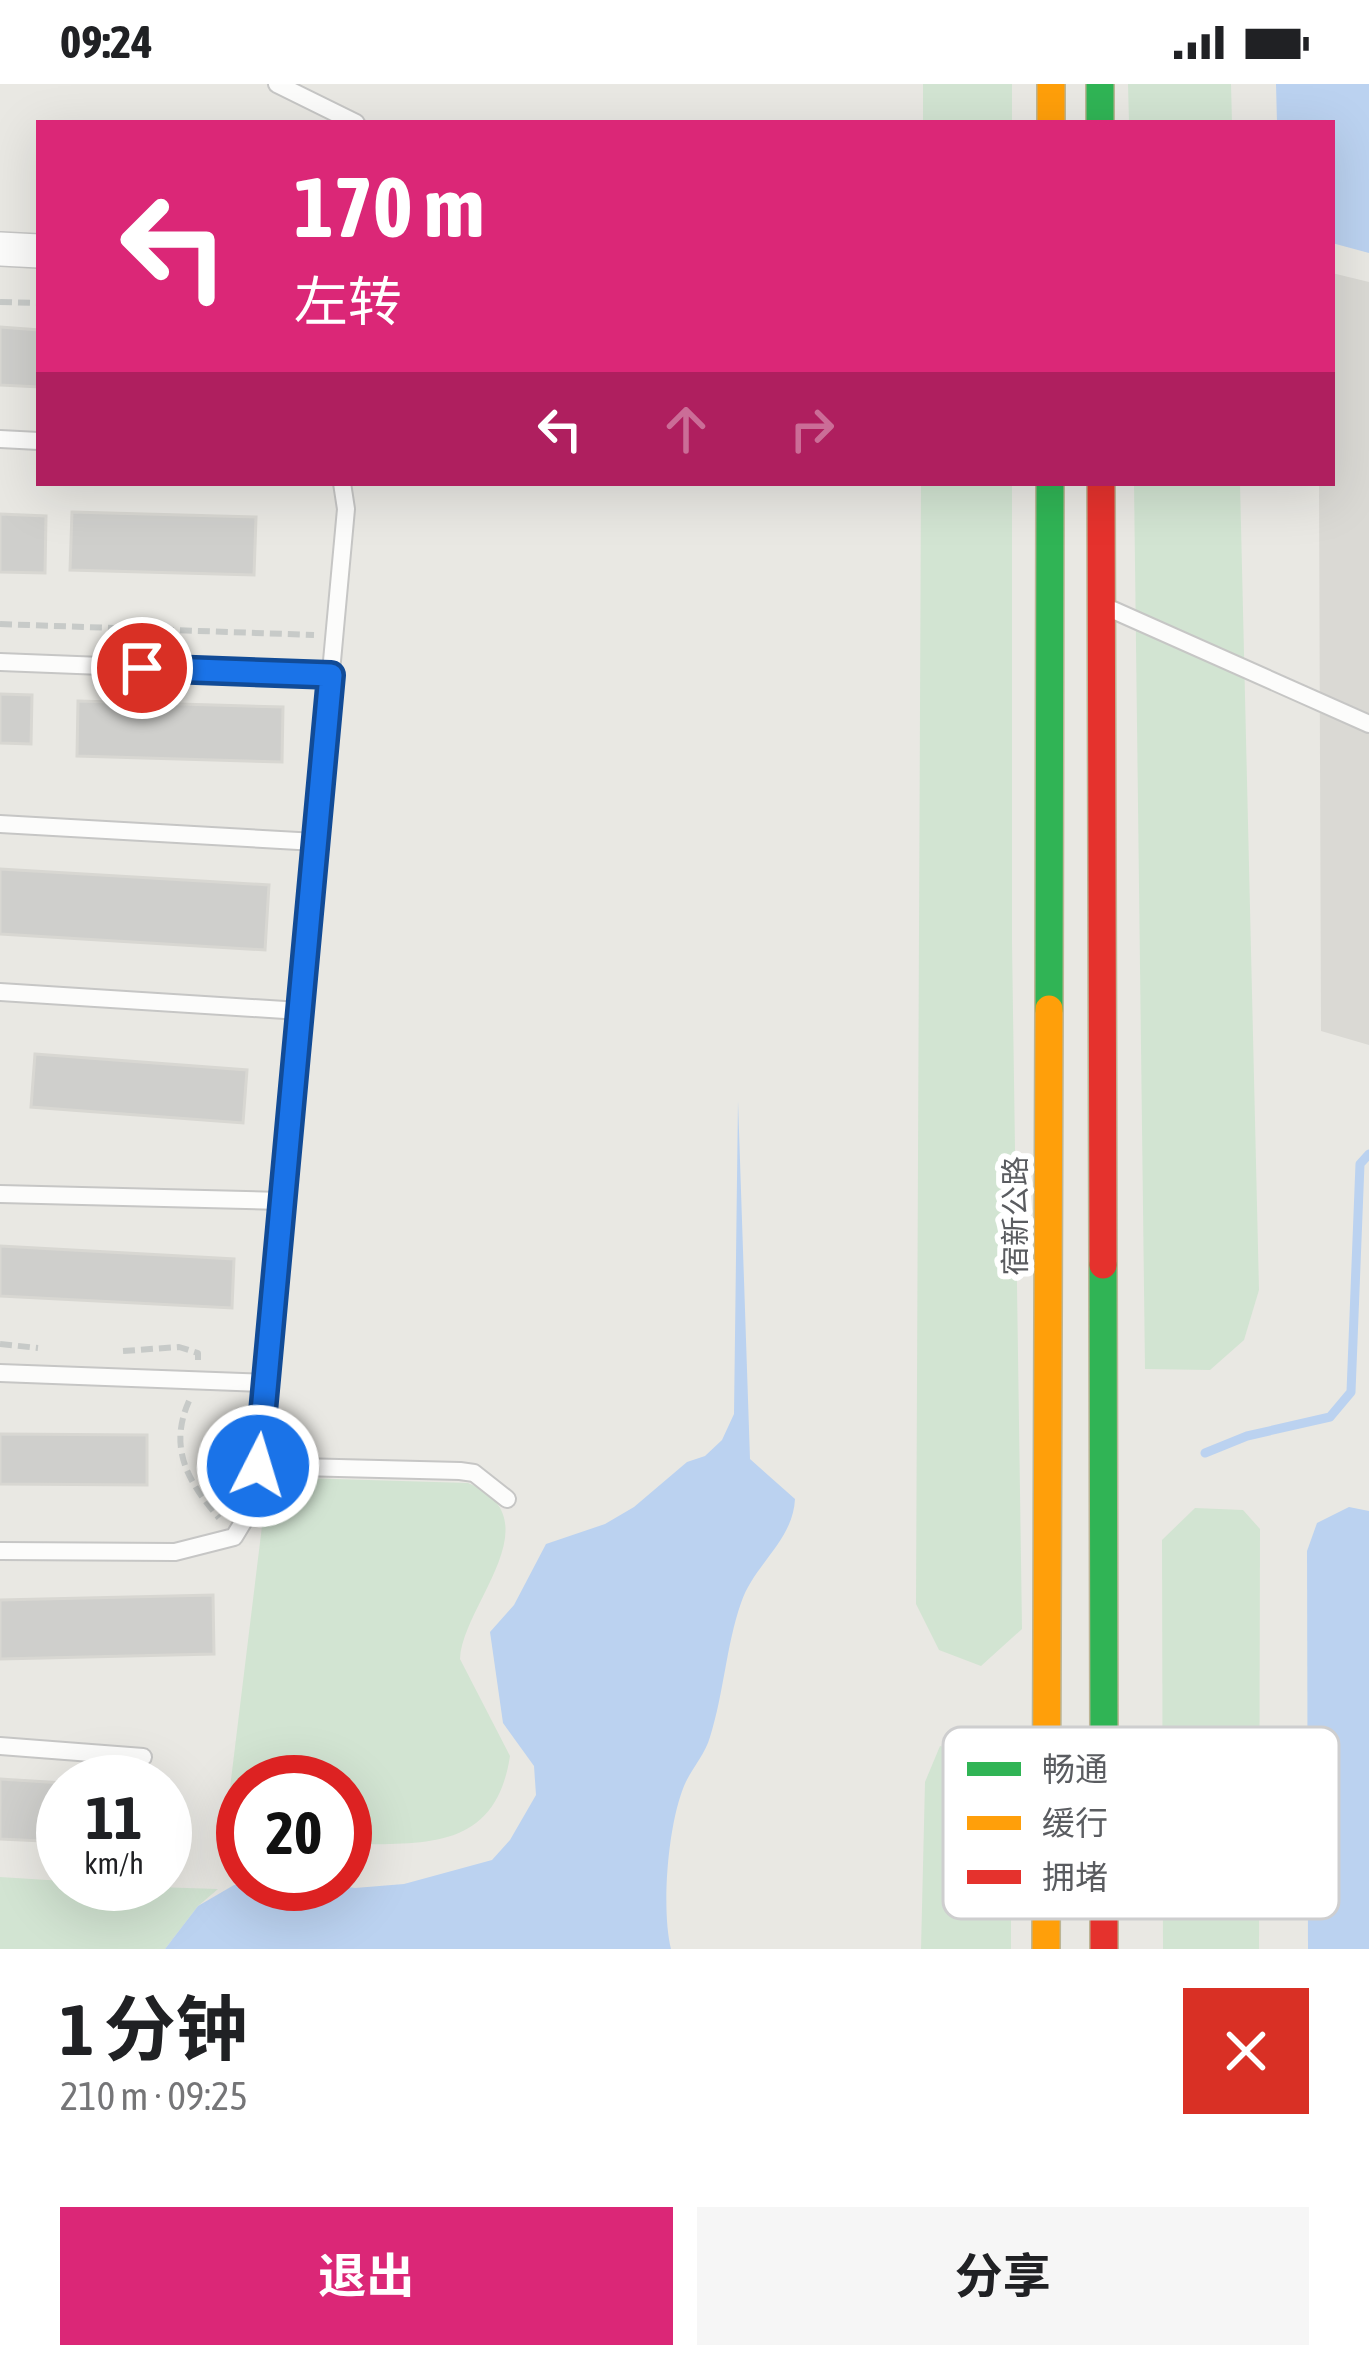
<!DOCTYPE html>
<html lang="zh">
<meta charset="utf-8">
<style>
:root{--surface:#fff;--page:#f6f6f6;--text:#202124;--muted:#757577;--accent:#db2777}
body{margin:0;font-family:"Asap Condensed","Noto Sans SC",sans-serif;background:var(--page);color:var(--text);height:100vh;display:flex;flex-direction:column;font-size:45px;white-space:nowrap}
*{box-sizing:border-box;margin:0}
p{font-size:39px;color:var(--muted)}
.icon{flex:none;width:66px;height:66px;fill:none;stroke:currentColor;stroke-width:2;stroke-linecap:round;stroke-linejoin:round}
.map{position:relative;height:1865px;overflow:hidden}
.panel{display:flex;flex-direction:column;background:var(--surface);flex:1}
.panel>*{flex:none}
.top-card{position:absolute;left:36px;top:36px;width:1299px;height:366px;border-radius:0px;box-shadow:0 12px 48px #0002;background:#db2777;color:#fff;overflow:hidden}
.speed{position:absolute;left:36px;top:1671px;display:flex;gap:24px;font-size:60px;font-weight:700;text-align:center}
.speed>*{display:grid;place-content:center;width:156px;height:156px;border-radius:50%;background:var(--surface);box-shadow:0 12px 48px #0002;line-height:1}
.speed small{font-size:30px;font-weight:400}
.speed .limit{border:18px solid #d22;background:#fff;color:#111}
.pin{position:absolute;display:grid;place-items:center;width:102px;height:102px;color:#fff;margin:-51px;border:6px solid #fff;border-radius:50%;box-shadow:0 3px 12px #0007}
.me{position:absolute;width:132px;margin:-66px;rotate:5deg;stroke-linejoin:round;filter:drop-shadow(0 0 9px #0008)}
.turn{display:flex;align-items:center;gap:42px;height:252px;padding:0 60px;font-size:54px}
.turn .icon{width:156px;height:156px;stroke-width:2.5}
.turn b{display:block;font-size:84px;line-height:102px}
.lanes{display:flex;align-items:center;height:114px;padding:0 60px;background:#0003;justify-content:center;gap:60px;direction:ltr}
.lanes .off{opacity:.35}
.round{display:grid;place-items:center;flex:none;width:126px;height:126px;border-radius:0px;background:var(--page)}
.summary{display:flex;align-items:center;justify-content:space-between;height:204px;padding:0 60px}
h1{font-size:72px;font-weight:700;line-height:90px}
.cta{display:flex;gap:24px;margin-top:auto;padding:24px 60px}
.cta a{flex:1;height:138px;border-radius:0px;background:var(--accent);color:#fff;font-size:48px;font-weight:700;line-height:138px;text-align:center}
.cta a+a{background:var(--page);color:var(--text)}
.status{display:flex;justify-content:space-between;align-items:center;height:84px;padding:0 60px;background:var(--surface);direction:ltr}
.status svg{height:33px;fill:currentColor}
.map>svg:first-child{display:block}
</style>
<div class="status"><b>09:24</b><svg viewBox="0 0 49 12"><path d="M0 12V9h3v3zM5 12V6h3v6zM10 12V3h3v9zM15 12V0h3v12zM26 1h20v11H26zM47 4h2v5h-2z"/></svg></div>
<div class="map">
<svg width="1369" height="1865" viewBox="0 0 1369 1865">
<rect width="100%" height="100%" fill="#e9e8e3"/>
<polygon fill="#dad9d4" points="1332,189 1369,198 1369,961 1321,947 1319,399 1332,399"/>
<g fill="#d2e4d2">
<rect x="923" y="0" width="89" height="39"/>
<polygon points="1128,0 1231,0 1232,39 1129,39"/>
<polygon points="921,399 1012,399 1012,859 1022,1545 981,1582 939,1566 916,1520"/>
<polygon points="1134,399 1240,399 1259,1206 1244,1256 1210,1286 1145,1285"/>
<path d="M268,1393L468,1399C556,1435 462,1521 460,1575L510,1672C495,1770 421,1758 345,1761V1698H243V1757L224,1753Z"/>
<polygon points="1195,1424 1243,1426 1260,1445 1259,1865 1163,1865 1162,1456"/>
<polygon points="940,1662 1011,1680 1011,1865 921,1865 925,1698"/>
<polygon points="0,1793 63,1797 63,1800 218,1805 198,1822 165,1865 0,1865"/>
</g>
<g fill="#bbd2f0">
<polygon points="1276,0 1369,0 1369,169 1332,159 1332,39 1277,39"/>
<path d="M738,1017L750,1375L795,1415C793,1457 754,1480 741,1519C726,1562 724,1609 710,1653C705,1671 691,1685 684,1702C668,1741 661,1824 671,1865H165L198,1822L234,1801L328,1800L355,1804L404,1800L492,1776L510,1756L536,1711L534,1682L503,1639L490,1548L514,1521L546,1460L605,1440L634,1423L687,1378L705,1372L722,1356L734,1330Z"/>
<polygon points="1349,1423 1369,1427 1369,1865 1308,1865 1307,1467 1317,1439"/>
</g>
<g fill="none" stroke-linecap="round" stroke-linejoin="round">
<polyline stroke="#bbd2f0" stroke-width="9" points="1205,1369 1247,1352 1330,1333 1351,1308 1360,1080 1369,1070"/>
</g>
<g fill="#cfcfcc" stroke="#d8d7d2" stroke-width="3">
<polygon points="0,243 39,246 39,303 0,301"/>
<polygon points="72,428 256,433 254,491 70,486"/>
<polygon points="0,430 46,432 45,489 0,488"/>
<polygon points="0,610 32,611 31,660 0,659"/>
<polygon points="78,617 283,623 282,678 77,672"/>
<polygon points="0,785 269,801 265,866 0,850"/>
<polygon points="35,970 247,986 243,1039 31,1023"/>
<polygon points="0,1162 234,1175 232,1224 0,1212"/>
<polygon points="0,1350 147,1351 147,1401 0,1400"/>
<polygon points="213,1511 214,1570 0,1575 0,1516"/>
<polygon points="0,1695 63,1699 63,1758 0,1755"/>
</g>
<g fill="none" stroke-linecap="round" stroke-linejoin="round">
<g stroke="#c6c6c5" stroke-width="20">
<g id="lane">
<polyline points="277,0 356,39"/>
<polyline points="0,355 39,357"/>
<polyline points="1113,526 1369,640"/>
<polyline points="0,578 331,591"/>
<polyline points="0,740 316,758"/>
<polyline points="0,908 300,927"/>
<polyline points="0,1110 282,1117"/>
<polyline points="0,1289 266,1299"/>
<polyline points="258,1382 460,1387 474,1389 507,1415"/>
<polyline points="0,1467 175,1468 234,1453 248,1430 256,1402 346,425 342,399"/>
<polyline points="0,1662 143,1673"/>
</g>
</g>
<g stroke="#c6c6c5" stroke-width="36">
<polyline id="street" points="0,165 39,167"/>
</g>
<g stroke="#bcb595" stroke-width="30">
<g id="fast">
<polyline points="1100,0 1100,39"/>
<polyline points="1049,925 1050,399"/>
<polyline points="1103,1181 1104,1660"/>
</g>
</g>
<g stroke="#bcb595" stroke-width="30">
<g id="slow">
<polyline points="1051,0 1051,39"/>
<polyline points="1046,1865 1049,925"/>
</g>
</g>
<g stroke="#bcb595" stroke-width="30">
<g id="jam">
<polyline points="1101,399 1103,1181"/>
<polyline points="1104,1660 1104,1865"/>
</g>
</g>
<g stroke="#c7cac8" stroke-width="6" stroke-dasharray="12 6" stroke-linecap="butt">
<polyline points="0,218 39,219"/>
<polyline points="0,540 314,551"/>
<polyline points="0,1260 38,1264"/>
<polyline points="123,1267 179,1263 198,1269 198,1276"/>
<path d="M189,1317C168,1364 188,1398 219,1434"/>
</g>
<use href="#lane" stroke="#fcfcfb" stroke-width="16"/>
<use href="#street" stroke="#fcfcfb" stroke-width="33"/>
<use href="#fast" stroke="#30b455" stroke-width="27"/>
<use href="#slow" stroke="#ff9f0a" stroke-width="27"/>
<use href="#jam" stroke="#e5322d" stroke-width="27"/>
</g>
<g fill="none" stroke-linecap="round" stroke-linejoin="round">
<g stroke="#114b97" stroke-width="30">
<polyline id="route" points="142,584 331,591 258,1382"/>
</g>
<use href="#route" stroke="#1a73e8" stroke-width="21"/>
</g>
<g text-anchor="middle" dominant-baseline="central" stroke-width="12" stroke-linejoin="round" paint-order="stroke">
<g font-size="30" fill="#5a5c60" stroke="#fff">
<text transform="translate(1015 1132) rotate(-90)">宿新公路</text>
</g>
</g>
<rect x="943" y="1643" width="396" height="192" rx="18" fill="#fff" stroke="#cececf" stroke-width="3"/>
<rect x="967" y="1678" width="54" height="14" fill="#30b455"/>
<rect x="967" y="1732" width="54" height="14" fill="#ff9f0a"/>
<rect x="967" y="1786" width="54" height="14" fill="#e5322d"/>
<g font-size="33" fill="#5a5c60">
<text x="1042" y="1697">畅通</text>
<text x="1042" y="1751">缓行</text>
<text x="1042" y="1805">拥堵</text>
</g>
</svg>
<div class="speed"><div>11<small>km/h</small></div><div class="limit">20</div></div>
<div class="pin" style="left:142px;top:584px;background:#d93025"><svg class="icon" aria-label="arrive" viewBox="0 0 24 24"><path d="M6 21V4h12l-3 4 3 4H6"/></svg></div>
<svg class="me" style="left:258px;top:1382px" viewBox="-20 -20 40 40"><circle r="17" fill="#1a73e8" stroke="#fff" stroke-width="3"/><path d="M0-11L8 9 0 5-8 9z" fill="#fff"/></svg>
<div class="top-card">
<div class="turn"><svg class="icon" aria-label="left" viewBox="0 0 24 24"><path d="M17 20v-9H6M10 6l-5 5 5 5"/></svg><div><b>170 m</b>左转</div></div>
<div class="lanes"><svg class="icon" aria-label="left" viewBox="0 0 24 24"><path d="M17 20v-9H6M10 6l-5 5 5 5"/></svg><svg class="icon off" aria-label="ahead" viewBox="0 0 24 24"><path d="M12 20V5M6 11l6-6 6 6"/></svg><svg class="icon off" aria-label="right" viewBox="0 0 24 24"><path d="M7 20v-9h11M14 6l5 5-5 5"/></svg></div>
</div>
</div>
<section class="panel">
<div class="summary"><div><h1>1 分钟</h1><p>210 m · 09:25</p></div><a class="round" style="background:#d93025;color:#fff"><svg class="icon" aria-label="close" viewBox="0 0 24 24"><path d="M6 6l12 12M18 6L6 18"/></svg></a></div>
<div class="cta"><a>退出</a><a>分享</a></div>
</section>
